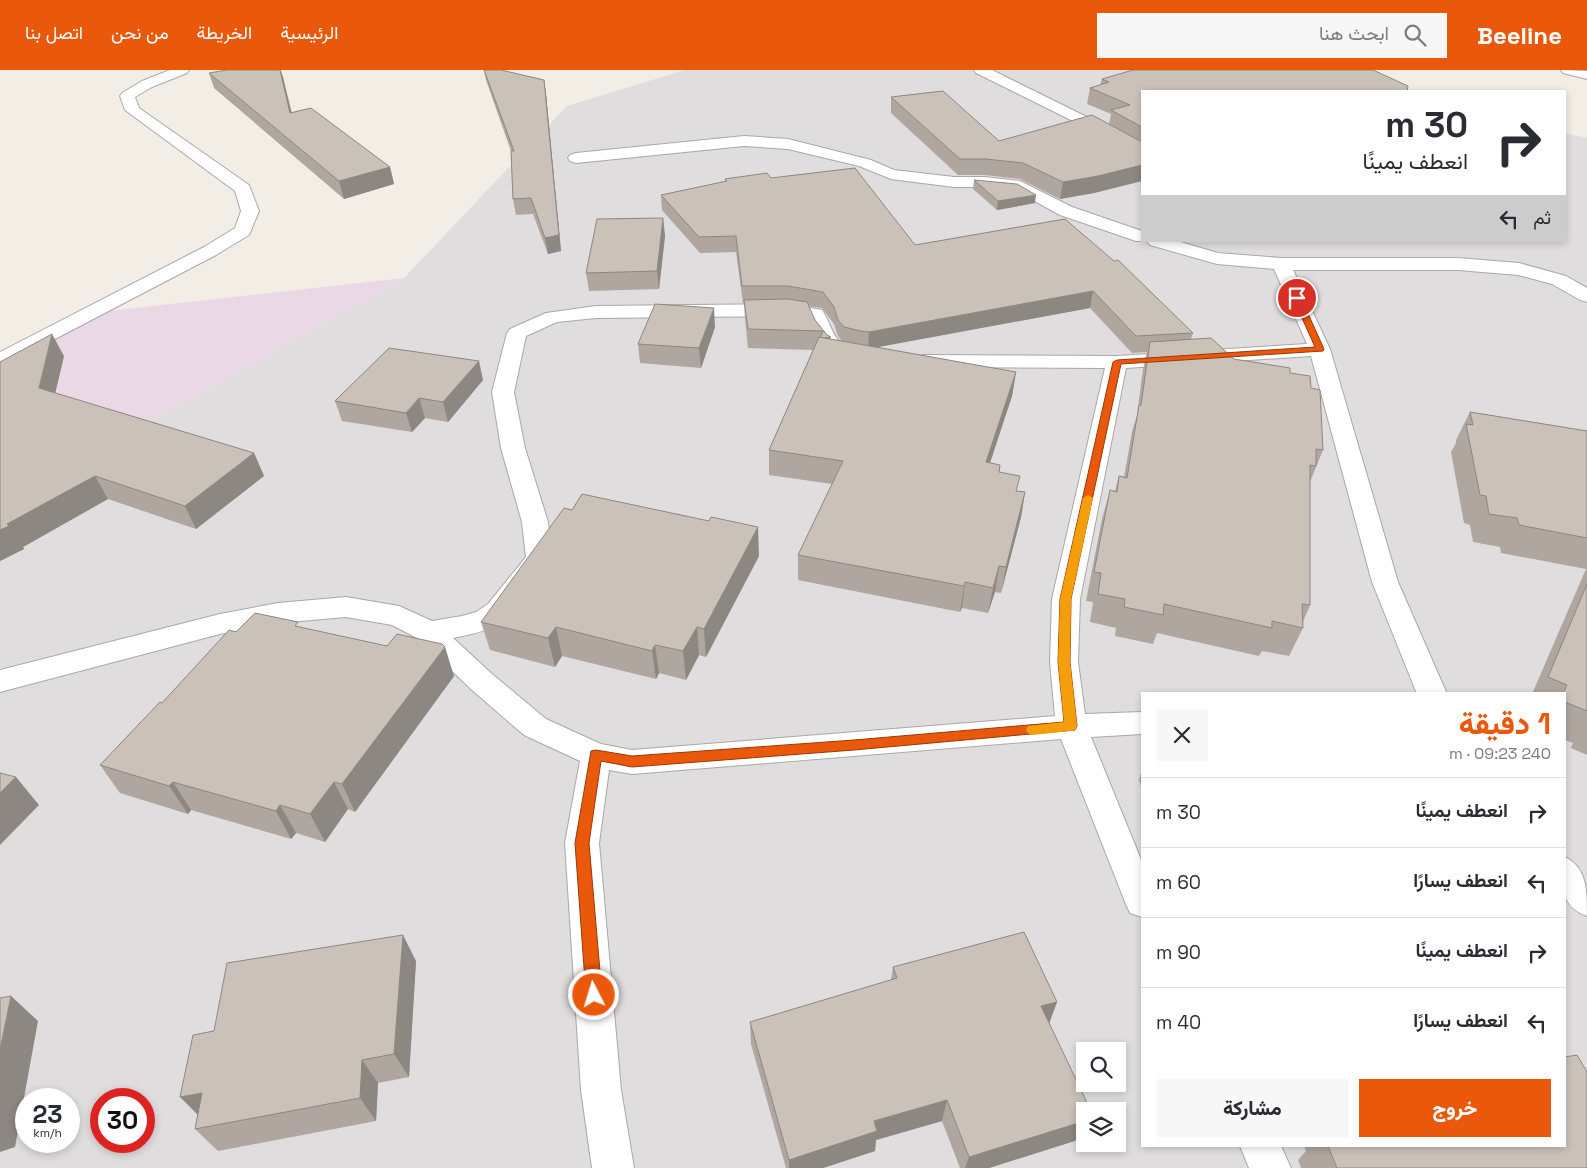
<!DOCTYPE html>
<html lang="ar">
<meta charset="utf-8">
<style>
:root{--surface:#fff;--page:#f7f7f7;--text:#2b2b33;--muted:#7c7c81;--line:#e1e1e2;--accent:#ea580c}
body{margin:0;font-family:"Space Grotesk",Vazirmatn,sans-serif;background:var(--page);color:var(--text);direction:rtl;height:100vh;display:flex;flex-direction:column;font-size:19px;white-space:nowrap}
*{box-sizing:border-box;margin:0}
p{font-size:16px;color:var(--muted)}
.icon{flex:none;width:28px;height:28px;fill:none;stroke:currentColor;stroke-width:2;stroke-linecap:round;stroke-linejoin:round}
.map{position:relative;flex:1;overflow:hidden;direction:ltr}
.panel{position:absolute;left:1141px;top:622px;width:425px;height:455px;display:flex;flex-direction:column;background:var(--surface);border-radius:0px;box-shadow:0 2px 8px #0003;direction:rtl}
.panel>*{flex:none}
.guide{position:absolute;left:1141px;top:20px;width:425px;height:152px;border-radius:0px;box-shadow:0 2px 8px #0003;direction:rtl;background:#fff;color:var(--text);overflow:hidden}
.tools{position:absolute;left:1076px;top:972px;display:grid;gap:10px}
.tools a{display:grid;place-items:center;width:50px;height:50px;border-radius:0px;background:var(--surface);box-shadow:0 2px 8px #0003;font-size:25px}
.speed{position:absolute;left:15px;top:1018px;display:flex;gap:10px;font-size:25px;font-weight:700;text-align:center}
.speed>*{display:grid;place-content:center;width:65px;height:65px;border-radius:50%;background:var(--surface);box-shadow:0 2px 8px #0003;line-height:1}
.speed small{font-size:12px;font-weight:400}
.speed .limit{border:8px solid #d22;background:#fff;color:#111}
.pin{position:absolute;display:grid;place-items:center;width:42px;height:42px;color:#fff;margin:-21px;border:2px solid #fff;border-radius:50%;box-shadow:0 1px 5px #0007}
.me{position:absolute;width:55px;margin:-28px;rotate:355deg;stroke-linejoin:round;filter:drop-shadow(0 0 4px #0008)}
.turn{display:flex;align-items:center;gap:18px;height:105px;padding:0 15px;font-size:22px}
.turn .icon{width:65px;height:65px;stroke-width:2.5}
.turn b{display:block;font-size:35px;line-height:42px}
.then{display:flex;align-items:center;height:48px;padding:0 15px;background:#0003;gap:10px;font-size:19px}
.round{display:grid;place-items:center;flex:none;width:52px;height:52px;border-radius:0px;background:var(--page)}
.headline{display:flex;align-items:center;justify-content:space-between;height:85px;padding:0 15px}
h1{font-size:30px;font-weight:800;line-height:38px;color:var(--accent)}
.button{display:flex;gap:10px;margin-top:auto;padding:10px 15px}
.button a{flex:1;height:58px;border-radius:0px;background:var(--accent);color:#fff;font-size:20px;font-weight:800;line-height:58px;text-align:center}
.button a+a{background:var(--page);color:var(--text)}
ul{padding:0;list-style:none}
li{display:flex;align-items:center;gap:15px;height:70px;padding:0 15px;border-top:1px solid var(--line)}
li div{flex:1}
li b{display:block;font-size:19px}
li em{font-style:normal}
header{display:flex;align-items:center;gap:30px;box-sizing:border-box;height:70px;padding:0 25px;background:var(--accent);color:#fff}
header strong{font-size:24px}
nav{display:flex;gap:28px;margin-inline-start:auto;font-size:18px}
.search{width:350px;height:45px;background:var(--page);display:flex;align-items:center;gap:12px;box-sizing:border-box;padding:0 18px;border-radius:0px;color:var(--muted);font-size:19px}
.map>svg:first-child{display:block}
</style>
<header>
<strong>Beeline</strong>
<div class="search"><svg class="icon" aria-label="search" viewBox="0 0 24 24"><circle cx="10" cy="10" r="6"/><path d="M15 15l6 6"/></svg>ابحث هنا</div>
<nav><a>الرئيسية</a><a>الخريطة</a><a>من نحن</a><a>اتصل بنا</a></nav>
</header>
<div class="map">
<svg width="1587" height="1098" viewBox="0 0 1587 1098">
<rect width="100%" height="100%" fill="#f2eee6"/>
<path fill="#dfdddd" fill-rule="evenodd" d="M685,0H1314L1142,21V171H1565V63L1587,68V1098H0V418L165,343L404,208L567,36ZM1142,624H1565V1076H1142ZM1085,981H1118V1014H1085ZM26,1029H69V1071H26ZM101,1029H144V1071H101ZM1085,1041H1118V1074H1085Z"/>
<polygon fill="#ebd8e7" points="404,208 165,343 0,418 0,296 108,241"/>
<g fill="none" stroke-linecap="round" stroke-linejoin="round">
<g stroke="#a8a8a8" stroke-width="2">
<g id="minor">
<polygon points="170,0 189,0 187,3 152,17 135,27 139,38 249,115 259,141 249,165 216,185 7,294 0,296 0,282 204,177 235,158 241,141 235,121 125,40 120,26 122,23 142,11"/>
<polygon points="974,0 992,0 1101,54 1142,77 1142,88 1136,86 1091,60 976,3"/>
<polygon points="1561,0 1587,1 1587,9 1563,3"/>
<polygon points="744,66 788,69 871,90 894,100 954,107 984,107 1020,111 1072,137 1142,161 1142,171 1147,171 1136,171 1060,145 1016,121 984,117 954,117 891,109 859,96 788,79 744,76 576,93 570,91 568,88 570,85 576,83"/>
<path d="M1147,171H1177L1218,183L1281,188H1458L1519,193L1566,206L1587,218V232L1580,230L1552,214L1518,205L1458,200H1293L1330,279L1398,512L1447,624H1417L1372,512L1311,286L1126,298L1080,529L1078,592L1085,644L1142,642V664L1091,667L1142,792V847L1130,843L1125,832L1061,669L632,704L609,700L599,773L621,1020L634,1098H592L581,1020L565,773L580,691L524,665L472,620L419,569L392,555L346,547L278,553L220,564L0,622V600L220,544L278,533L346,527L399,536L432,551L462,546L476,542L488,534L526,487L522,452L501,378L492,322L507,263L510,259L546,243L596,236L788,234L822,240C829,250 832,265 841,273C848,279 857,276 862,284L859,288C829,296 818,272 808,249L788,246L596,248L557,252L526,266L514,322L525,378L548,452L552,488C540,507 521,541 501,553C487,561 469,565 453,568L492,604L546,649L601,674L632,680L1055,646L1050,592L1052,529L1105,298L924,297L917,295L913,291L917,287L924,285L1117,286L1307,274L1274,199L1217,194L1150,175Z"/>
<path d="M1565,787C1587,798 1587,820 1587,846C1557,835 1565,814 1565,787Z"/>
<polygon points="1240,1076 1281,1076 1291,1098 1249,1098"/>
</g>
</g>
<use href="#minor" fill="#fff" fill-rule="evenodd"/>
</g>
<g fill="#aea69f" fill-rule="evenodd">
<polygon points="227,0 281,0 292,43 390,97 394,114 344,129 214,18 209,3"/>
<polygon points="484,0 501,0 544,10 546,24 561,181 548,184 533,144 516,145 513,129 511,81 486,10"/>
<polygon points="1102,9 1142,21 1142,111 1094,123 1060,129 1020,109 984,105 958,105 891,43 891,27 999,71 1109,54 1111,44 1087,34 1090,18 1100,15"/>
<path d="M771,108L915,175L1065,149L1193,263L1191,269L1234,289L1290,303L1311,318L1323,380L1310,412V535L1303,552V558L1289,586L1262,581L1259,586L1157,563L1153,574L1115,566L1116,558L1090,552L1093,532L1086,531L1102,449L1110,420L1115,421L1119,406L1124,407L1132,362L1137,345L1143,299L1147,282L1132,283L1090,238L876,277L1016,302L1012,326L990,393L1000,395L999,402L1017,421L1025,422L1021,447L1001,523L995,522L988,543L962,538L960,542L798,510V485L832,414L769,405V380L813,280L748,278L745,248L744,233H743L736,182L700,183L662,140L661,125L725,112V109ZM808,236L822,238L834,254L838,266L842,271L831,269L827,265L815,250Z"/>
<polygon points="974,110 1035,133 997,140 973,119"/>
<polygon points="663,148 665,166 659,219 589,221 586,203"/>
<polygon points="715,257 701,298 640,293 638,274"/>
<polygon points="64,286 55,323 254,383 264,406 196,459 108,429 23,477 24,479 0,491"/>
<polygon points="483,310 448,352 425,348 412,362 342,351 335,331"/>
<polygon points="1470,342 1587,361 1587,685 1571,678 1573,673 1565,670 1565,624 1532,624 1586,499 1501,483 1500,477 1473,472 1470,455 1464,453 1451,382 1456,373 1456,370"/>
<polygon points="759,486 706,587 699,585 686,610 659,603 656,609 562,586 555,597 490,580 481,552"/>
<polygon points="300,557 454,606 355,742 348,739 325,772 296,763 291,769 191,740 188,744 120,723 100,695 162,633 236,562"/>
<polygon points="1142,699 1142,719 1139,710"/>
<polygon points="416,891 409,1007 378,1013 376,1051 218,1081 195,1059 214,961"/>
<polygon points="893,897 1057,932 1049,953 1084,1068 989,1098 960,1098 942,1051 876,1070 875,1081 823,1098 786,1098 751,974 750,952 891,910"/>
<polygon points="1304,1076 1565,1076 1587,1098 1301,1098 1298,1090 1306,1081"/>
</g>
<g fill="#8d8782">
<polygon points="280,0 283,7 295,59 290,43"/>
<polygon points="544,10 546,24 561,181 548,184 545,168"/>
<polygon points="1142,95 1142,111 1094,123 1060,129 1063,112"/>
<polygon points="390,97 394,114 344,129 339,111"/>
<polygon points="1036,125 1035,133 997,140 998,131"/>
<polygon points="663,148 665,166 659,219 657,201"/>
<polygon points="1093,221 1090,238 868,279 869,262"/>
<polygon points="714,238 715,257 701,298 699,278"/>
<polygon points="52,264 64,286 51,341 39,318"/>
<polygon points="479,291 483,310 448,352 443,332"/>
<polygon points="1016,302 1012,326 982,417 986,392"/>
<polygon points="419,328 425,348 412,362 406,343"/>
<polygon points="254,383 264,406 196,459 185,436"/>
<polygon points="95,406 108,429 23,477 24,479 0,491 0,460 7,454"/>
<polygon points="1025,422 1021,447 1001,523 1006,497"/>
<polygon points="758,457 759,486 706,587 704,559"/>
<polygon points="999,496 995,522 988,543 993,518"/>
<polygon points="965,512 962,538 960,542 964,516"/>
<polygon points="556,557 562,586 555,597 548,568"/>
<polygon points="697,557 699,585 686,610 683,581"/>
<polygon points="655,575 659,603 656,609 652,581"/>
<polygon points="445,577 454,606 355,742 342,714"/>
<polygon points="16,707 39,735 0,775 0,723"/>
<polygon points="173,712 191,740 188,744 169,716"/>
<polygon points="334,712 348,739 325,772 310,744"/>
<polygon points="280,735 296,763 291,769 276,741"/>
<polygon points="403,865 416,891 409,1007 394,984"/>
<polygon points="11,926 38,951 15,1077 0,1082 0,980"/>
<polygon points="1057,932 1049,954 1041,936"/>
<polygon points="362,990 378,1013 376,1051 360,1028"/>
<polygon points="202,1023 203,1050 180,1027"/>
<polygon points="947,1030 942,1051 876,1070 875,1081 823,1098 789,1098 789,1090 874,1051"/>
<polygon points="1085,1051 1085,1066 1084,1068 989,1098 965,1098 969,1087"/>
</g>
<g fill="#cac1b9" stroke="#8d8782">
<polygon points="227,0 280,0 290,43 311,38 390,97 339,111 209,3"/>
<polygon points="484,0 501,0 544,10 559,165 545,168 531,128 513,129 511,81 514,81"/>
<polygon points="1133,0 1373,0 1408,16 1407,21 1142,21 1142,57 1111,40 1130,35 1090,18 1109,12 1102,9"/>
<polygon points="943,21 999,71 1092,45 1142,72 1142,95 1098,106 1063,112 1023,93 986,89 960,89 891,27"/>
<polygon points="855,98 915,175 1065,149 1114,191 1118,190 1193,263 1136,266 1093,221 869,262 861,261 844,257 838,250 834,237 823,222 788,216 742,216 736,166 699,167 661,125 727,111 725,109 767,103 771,108"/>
<polygon points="974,110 1017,114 1036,125 998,131"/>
<polygon points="663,148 657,201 586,203 597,149"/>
<polygon points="788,229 807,232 815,250 827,265 831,267 824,268 820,268 823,261 748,259 744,230"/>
<polygon points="655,234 714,238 699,278 638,274"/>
<polygon points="52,264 39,318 254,383 185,436 95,406 7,454 9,456 0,460 0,292"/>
<polygon points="819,267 1016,302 986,392 1000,395 999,402 1020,406 1016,421 1025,422 1006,497 999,496 993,518 965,512 964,516 798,485 843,391 769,380"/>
<polygon points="1211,268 1234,289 1290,298 1290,303 1310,306 1311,318 1320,320 1323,380 1316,379 1316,396 1310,395 1310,535 1302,534 1303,558 1272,551 1272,558 1164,534 1163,545 1124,537 1125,529 1098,524 1101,503 1094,502 1110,420 1117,422 1119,406 1127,408 1139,335 1141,335 1150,272"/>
<polygon points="389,278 479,291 443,332 419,328 406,343 335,331"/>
<polygon points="1470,342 1587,361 1587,468 1519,455 1517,448 1489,444 1486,426 1480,425 1466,354 1473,355"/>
<polygon points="582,424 709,451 711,447 758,457 704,559 697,557 683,581 655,575 652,581 556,557 548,568 481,552 564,438 572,440"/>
<polygon points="1587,514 1587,641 1565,632 1565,624 1563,624 1567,615 1548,607"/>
<polygon points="255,543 298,552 295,556 387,576 397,564 442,574 445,577 342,714 334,712 310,744 280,735 276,741 173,712 169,716 100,695 160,632 162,633 229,560 236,562"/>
<polygon points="0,703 16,707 0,723"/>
<polygon points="1024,862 1057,932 1041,936 1091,1041 1085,1041 1085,1051 969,1087 947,1030 874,1051 877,1061 789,1090 750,952 897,908 893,897"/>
<polygon points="403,865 394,984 362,990 360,1028 195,1059 202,1023 180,1027 193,965 214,961 227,893"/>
<polygon points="11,926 0,980 0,928"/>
<polygon points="1577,985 1587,1002 1587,1098 1337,1098 1328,1076 1565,1076 1565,987"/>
</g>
<polygon fill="#ea580c" stroke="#983908" points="1297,226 1301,228 1324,279 1323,281 1121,294 1071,529 1070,592 1077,656 1075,660 854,680 632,697 601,691 589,773 602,925 600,930 594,932 589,930 586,925 575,773 591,681 596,680 632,686 854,670 1064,652 1058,592 1060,529 1113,292 1117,290 1315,277 1293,228"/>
<polygon fill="#f59e0b" points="1088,425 1093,428 1071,529 1070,592 1077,656 1075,660 1071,661 1032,665 1028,663 1026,660 1028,656 1064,652 1058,592 1060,529 1083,428"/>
</svg>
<div class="tools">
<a><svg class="icon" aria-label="search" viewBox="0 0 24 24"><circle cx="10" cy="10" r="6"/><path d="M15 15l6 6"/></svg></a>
<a><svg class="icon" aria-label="layers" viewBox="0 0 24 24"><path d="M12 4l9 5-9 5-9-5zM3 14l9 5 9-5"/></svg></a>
</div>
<div class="speed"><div>23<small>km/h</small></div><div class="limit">30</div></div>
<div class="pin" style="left:1297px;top:228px;background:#d93025"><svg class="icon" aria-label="arrive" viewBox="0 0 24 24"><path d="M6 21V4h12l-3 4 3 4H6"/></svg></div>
<svg class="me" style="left:594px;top:925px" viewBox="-20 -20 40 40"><circle r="17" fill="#ea580c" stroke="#fff" stroke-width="3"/><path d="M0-11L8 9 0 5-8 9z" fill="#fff"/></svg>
<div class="guide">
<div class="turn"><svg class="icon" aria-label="right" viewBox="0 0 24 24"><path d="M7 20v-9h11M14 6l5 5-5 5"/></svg><div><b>30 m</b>انعطف يمينًا</div></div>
<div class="then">ثم<svg class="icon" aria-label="left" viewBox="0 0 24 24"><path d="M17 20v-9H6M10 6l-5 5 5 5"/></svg></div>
</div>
<section class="panel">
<div class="headline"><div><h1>1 دقيقة</h1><p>240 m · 09:23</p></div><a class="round"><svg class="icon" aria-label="close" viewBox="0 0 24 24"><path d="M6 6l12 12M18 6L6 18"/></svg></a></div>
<ul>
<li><svg class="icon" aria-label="right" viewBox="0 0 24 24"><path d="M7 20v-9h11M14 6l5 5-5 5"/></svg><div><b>انعطف يمينًا</b></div><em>30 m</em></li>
<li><svg class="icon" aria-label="left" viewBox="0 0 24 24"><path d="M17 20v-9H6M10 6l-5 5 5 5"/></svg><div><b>انعطف يسارًا</b></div><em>60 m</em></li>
<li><svg class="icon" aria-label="right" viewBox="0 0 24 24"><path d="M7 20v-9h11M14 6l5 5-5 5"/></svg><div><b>انعطف يمينًا</b></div><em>90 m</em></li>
<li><svg class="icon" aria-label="left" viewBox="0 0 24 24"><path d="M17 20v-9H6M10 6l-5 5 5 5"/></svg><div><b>انعطف يسارًا</b></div><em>40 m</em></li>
</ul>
<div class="button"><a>خروج</a><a>مشاركة</a></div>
</section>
</div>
